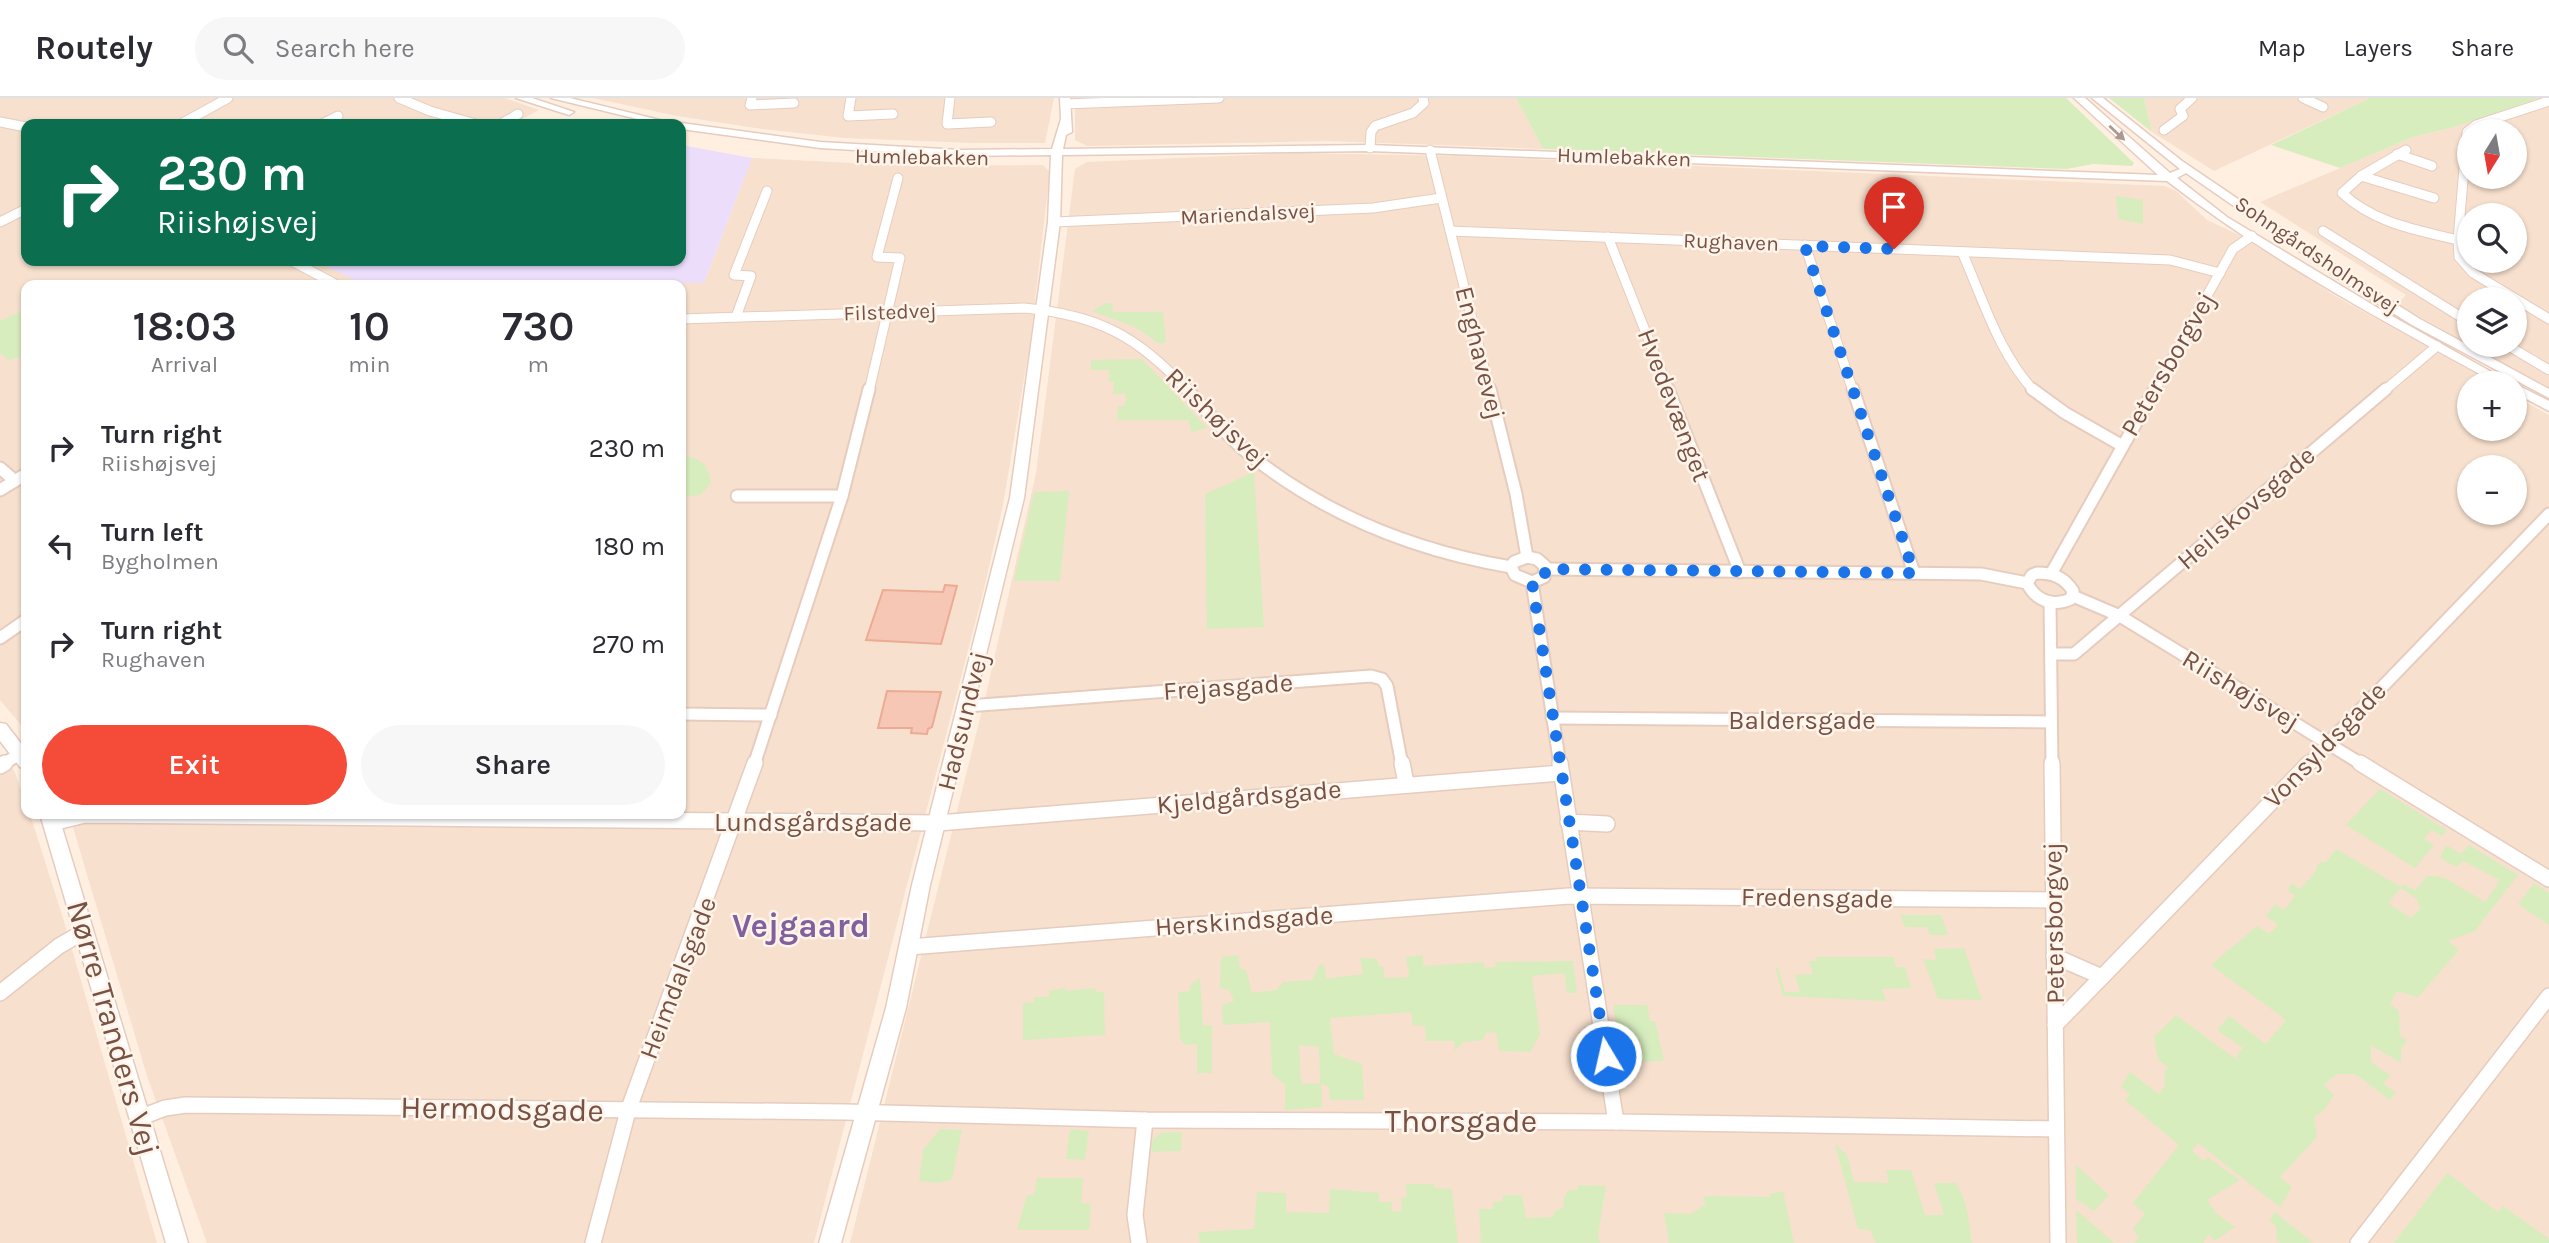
<!DOCTYPE html>
<meta charset="utf-8">
<style>
:root{--surface:#fff;--page:#f7f7f7;--text:#2b2b33;--muted:#7c7c81;--line:#e1e1e2;--accent:#f54c39}
body{margin:0;font-family:Karla,sans-serif;background:var(--page);color:var(--text);height:100vh;display:flex;flex-direction:column;font-size:26px;white-space:nowrap}
*{box-sizing:border-box;margin:0}
p{font-size:23px;color:var(--muted)}
.icon{flex:none;width:38px;height:38px;fill:none;stroke:currentColor;stroke-width:2;stroke-linecap:round;stroke-linejoin:round}
.map{position:relative;flex:1;overflow:hidden}
.side{position:absolute;left:21px;top:182px;width:665px;height:539px;display:flex;flex-direction:column;background:var(--surface);border-radius:14px;box-shadow:0 2px 5px #0004}
.side>*{flex:none}
.hud{position:absolute;left:21px;top:21px;width:665px;height:147px;border-radius:14px;box-shadow:0 2px 5px #0004;background:#0b6e4f;color:#fff;overflow:hidden}
.needle{width:46px;rotate:191deg}
.buttons{position:absolute;left:2457px;top:21px;display:grid;gap:14px}
.buttons a{display:grid;place-items:center;width:70px;height:70px;border-radius:50%;background:var(--surface);box-shadow:0 2px 5px #0004;font-size:35px}
.pin{position:absolute;display:grid;place-items:center;width:60px;height:60px;color:#fff;margin:-72px -30px;border-radius:50% 50% 50% 0;rotate:-45deg;box-shadow:0 0 7px #0007}
.pin .icon{rotate:45deg}
.me{position:absolute;width:77px;margin:-38px;rotate:351deg;stroke-linejoin:round;filter:drop-shadow(0 0 5px #0008)}
.turn{display:flex;align-items:center;gap:24px;height:147px;padding:0 21px;font-size:32px}
.turn .icon{width:91px;height:91px;stroke-width:2.5}
.turn b{display:block;font-size:49px;line-height:60px}
.eta{display:flex;justify-content:space-evenly;align-items:center;height:119px;text-align:center}
.eta b{font-size:42px;font-weight:600;line-height:49px}
.primary-button{display:flex;gap:14px;margin-top:auto;padding:14px 21px}
.primary-button a{flex:1;height:80px;border-radius:42px;background:var(--accent);color:#fff;font-size:28px;font-weight:600;line-height:80px;text-align:center}
.primary-button a+a{background:var(--page);color:var(--text)}
ul{padding:0;list-style:none}
li{display:flex;align-items:center;gap:21px;height:98px;padding:0 21px}
li div{flex:1}
li b{display:block;font-size:26px}
li em{font-style:normal}
header{display:flex;align-items:center;gap:42px;box-sizing:border-box;height:98px;padding:0 35px;background:var(--surface);border-bottom:2px solid var(--line)}
header strong{font-size:33px}
nav{display:flex;gap:38px;margin-inline-start:auto;font-size:24px}
.search{width:490px;height:63px;background:var(--page);display:flex;align-items:center;gap:18px;box-sizing:border-box;padding:0 24px;border-radius:38px;color:var(--muted);font-size:26px}
.map>svg:first-child{display:block}
</style>
<header>
<strong>Routely</strong>
<div class="search"><svg class="icon" aria-label="search" viewBox="0 0 24 24"><circle cx="10" cy="10" r="6"/><path d="M15 15l6 6"/></svg>Search here</div>
<nav><a>Map</a><a>Layers</a><a>Share</a></nav>
</header>
<div class="map">
<svg width="2549" height="1145" viewBox="0 0 2549 1145">
<rect width="100%" height="100%" fill="#ffefe1"/>
<g fill="#f7e0ce" fill-rule="evenodd">
<polygon points="0,0 505,0 539,12 513,26 26,26 26,163 318,163 366,187 26,187 26,633 0,602"/>
<polygon points="593,0 1054,0 1045,45 974,45 844,40 762,31 677,18"/>
<polygon points="1075,0 1516,0 1543,51 1329,43 1087,48 1075,42"/>
<polygon points="2144,0 2370,0 2214,73 2152,34"/>
<path d="M2539,0H2549V289L2470,247H2515V201H2469V246L2397,206L2406,197L2260,104L2413,39L2455,29ZM2469,33H2515V79H2469ZM2469,117H2515V163H2469Z"/>
<path d="M1296,55L1460,58L2165,88L2176,93L2207,122L2237,136L2337,199L2492,285H2469V331H2515V298L2549,317V1145H850L988,588L1036,375L1075,71L1087,64ZM2469,369H2515V415H2469Z"/>
<polygon points="752,60 913,68 1043,67 1050,74 1030,245 1003,407 984,491 814,1145 207,1145 147,978 69,716 681,716 681,187 602,187 635,184 704,185"/>
<polygon points="0,656 14,672 26,706 26,716 30,716 62,817 157,1145 0,1145"/>
</g>
<polygon fill="#ecdefb" points="681,47 752,60 704,185 366,187 316,164 681,163"/>
<g fill="#d7edbe" fill-rule="evenodd">
<polygon points="1516,0 2066,0 2134,65 2132,68 2093,66 2067,71 1543,51"/>
<polygon points="2109,0 2144,0 2152,34"/>
<polygon points="2370,0 2539,0 2455,29 2413,39 2340,70 2271,47"/>
<polygon points="2116,98 2143,102 2143,126 2118,121"/>
<polygon points="1106,205 1113,205 1112,214 1163,214 1166,244 1160,246 1135,229 1092,213"/>
<polygon points="26,211 26,257 8,262 0,255 0,223"/>
<polygon points="1142,261 1207,330 1192,334 1188,322 1117,322 1118,308 1125,308 1126,296 1113,296 1114,284 1109,284 1109,272 1091,272 1091,262"/>
<path d="M681,358C698,357 710,368 711,385L700,397L681,399Z"/>
<polygon points="1254,374 1264,529 1207,531 1205,396"/>
<polygon points="1069,393 1060,483 1014,483 1034,394"/>
<polygon points="2380,691 2447,732 2442,738 2431,732 2424,741 2434,747 2415,770 2346,727"/>
<path d="M2446,747L2461,756L2469,747L2518,777L2475,833L2448,843L2459,852L2418,899L2397,893L2390,906L2399,913L2400,938L2407,943L2401,951V965L2371,947V964L2391,978L2383,985L2396,995L2390,1002L2355,976H2337L2324,987L2334,997L2325,1011L2314,1019L2317,1039L2280,1079L2292,1089L2280,1109L2325,1145L2198,1045L2192,1053L2204,1063L2207,1059L2240,1082L2207,1102L2216,1115L2235,1129L2214,1143L2209,1136L2203,1145H2133L2139,1140L2133,1131L2145,1116L2133,1105L2179,1047L2125,1002L2130,997L2121,988L2130,974L2159,996L2165,988L2164,974L2168,970L2158,961L2154,939L2176,917L2240,964L2236,958L2243,950L2217,932L2229,918L2266,946L2286,922L2211,867L2257,828L2269,836L2278,827L2266,818L2275,806L2284,812L2295,798L2288,792L2291,785L2300,791L2316,773V769L2320,764H2326L2336,751L2401,789L2404,786L2415,793L2427,778H2437L2447,781L2485,804L2500,782L2463,763L2456,769L2440,760ZM2401,790L2417,801L2420,811L2411,820L2388,805Z"/>
<polygon points="2534,785 2549,795 2549,827 2518,806"/>
<polygon points="1900,817 1941,817 1948,837 1930,837 1927,829 1905,829"/>
<polygon points="1964,850 1982,902 1938,901 1923,861 1936,862 1934,851"/>
<path d="M1238,857L1240,870L1246,872L1252,895L1277,892L1283,884L1312,882L1319,867L1324,866L1326,881L1363,876L1360,860L1377,861L1379,869L1383,868L1385,880L1409,879L1406,859L1422,857L1424,868L1483,864L1485,870L1496,869L1495,864L1573,863L1577,895H1567L1564,875L1532,878L1540,937L1530,954L1499,953L1496,934L1486,935L1483,942L1464,944L1455,952L1454,943H1426L1425,928L1413,927L1411,914L1330,920L1334,956L1362,966L1364,1002H1330L1329,989L1321,985L1322,1009L1285,1012V987L1272,976L1270,924L1223,927L1222,907L1234,903L1229,892L1220,890L1221,859ZM1299,947L1319,949L1320,985L1301,986Z"/>
<polygon points="1816,859 1893,859 1896,869 1905,869 1911,890 1882,891 1886,903 1783,898 1775,869 1778,869 1785,894 1800,894 1795,877 1813,876 1809,863 1816,863"/>
<polygon points="1200,880 1203,928 1212,927 1212,975 1197,975 1197,946 1185,947 1180,941 1178,895 1189,893 1191,886"/>
<polygon points="1064,890 1066,893 1095,890 1096,894 1104,894 1105,937 1023,942 1023,905 1034,904 1034,899 1049,899 1049,893"/>
<polygon points="1613,907 1647,907 1650,923 1655,923 1664,963 1623,964"/>
<polygon points="940,1031 962,1032 952,1082 937,1085 919,1083 923,1052"/>
<polygon points="1070,1031 1089,1033 1085,1062 1066,1061"/>
<polygon points="1182,1034 1181,1053 1152,1054 1151,1044 1160,1035"/>
<path d="M1835,1046L1847,1057L1854,1084L1889,1085L1886,1072H1911L1925,1117H1944L1934,1085H1955C1968,1101 1969,1126 1972,1145H1876L1870,1132L1858,1131Z"/>
<polygon points="2076,1067 2109,1097 2094,1113 2076,1101"/>
<polygon points="2447,1075 2498,1114 2503,1108 2549,1141 2549,1145 2394,1145"/>
<polygon points="1037,1080 1083,1080 1081,1105 1091,1106 1089,1132 1017,1132 1027,1097 1034,1097"/>
<polygon points="1406,1086 1434,1086 1435,1090 1452,1091 1458,1145 1200,1145 1198,1134 1254,1131 1257,1094 1286,1095 1286,1114 1329,1115 1330,1091 1379,1095 1379,1104 1392,1104 1391,1113 1402,1113 1401,1100 1407,1099"/>
<polygon points="1578,1087 1606,1088 1598,1137 1600,1145 1481,1145 1479,1111 1493,1111 1493,1104 1503,1103 1503,1097 1522,1097 1526,1120 1554,1119 1554,1113 1564,1110 1563,1102 1569,1092 1578,1092"/>
<polygon points="1783,1093 1794,1145 1669,1145 1664,1115 1690,1116 1705,1107 1704,1098 1770,1099 1770,1096"/>
<polygon points="2076,1112 2114,1145 2077,1145"/>
<polygon points="2275,1114 2313,1145 2281,1145 2277,1142 2276,1128 2269,1122"/>
</g>
<g fill="#f7c7b5" stroke="#ebab94" stroke-width="2">
<polygon points="945,487 957,488 941,546 866,542 883,492 943,494"/>
<polygon points="887,593 941,594 932,629 928,631 927,636 911,635 912,630 878,630"/>
</g>
<g fill="none" stroke-linecap="round" stroke-linejoin="round">
<g stroke="#e6ccbe" stroke-width="11">
<g id="minor-far2">
<polyline points="399,0 430,13 476,26"/>
<polyline points="752,0 750,7 794,5"/>
<polyline points="851,0 848,18 893,16"/>
<polyline points="950,0 947,26 991,24"/>
<polyline points="2303,0 2323,9"/>
<polyline points="2549,3 2476,27 2467,34 2458,142 2459,159 2473,175 2549,221"/>
<polyline points="1065,6 1219,0"/>
<polyline points="0,24 26,29"/>
<polyline points="181,26 228,0"/>
<polyline points="322,26 338,18"/>
<polyline points="501,26 518,16"/>
<polyline points="2164,32 2183,18 2180,11 2192,0"/>
<polyline points="1370,50 1371,34 1375,28 1413,15 1424,5 1423,0"/>
<polyline points="1430,52 1490,293"/>
<path d="M2406,52L2361,78L2342,95C2374,125 2416,132 2458,142"/>
<polyline points="2397,56 2432,68"/>
<polyline points="2361,78 2434,100"/>
<polyline points="0,124 26,111"/>
<polyline points="1054,124 1373,110 1441,100"/>
<polyline points="1450,133 2170,162 2220,175"/>
<polyline points="2323,133 2469,224"/>
<polyline points="1608,139 1669,293"/>
<polyline points="1805,147 1853,293"/>
<path d="M1962,154C1983,201 1998,254 2034,293"/>
<polyline points="292,163 337,187"/>
<polyline points="736,219 751,178 734,177 767,93"/>
<path d="M681,221L1024,210C1098,217 1138,238 1188,293"/>
<polyline points="2507,247 2549,272"/>
<polyline points="869,293 900,160 877,159 898,80"/>
<polyline points="2154,293 2233,151 2252,138"/>
<polyline points="2384,293 2437,248"/>
</g>
</g>
<g stroke="#e6ccbe" stroke-width="15">
<g id="minor-far1">
<path d="M1187,291C1207,314 1226,337 1249,356C1325,417 1416,453 1511,469"/>
<polyline points="1490,291 1516,396 1527,459"/>
<polyline points="1668,291 1740,474"/>
<polyline points="1853,291 1914,475"/>
<polyline points="2032,291 2065,315 2121,347"/>
<polyline points="0,370 15,383"/>
<polyline points="0,392 26,376"/>
<polyline points="737,398 842,398"/>
<polygon points="1527,459 1537,461 1545,468 1544,479 1532,484 1515,477 1511,469 1514,464"/>
<polyline points="1546,471 1981,476 2027,485"/>
<path d="M2037,475C2053,475 2064,479 2073,493L2071,501C2053,509 2036,503 2027,485L2032,477Z"/>
<polyline points="2051,476 2155,291"/>
<polyline points="1532,484 1560,667"/>
<polyline points="2073,498 2120,518 2363,667"/>
<polyline points="2050,505 2052,667"/>
<polyline points="0,540 26,522"/>
<polyline points="2051,556 2074,556 2386,291"/>
<polyline points="967,608 1371,578 1382,581 1387,588 1402,667"/>
<polyline points="681,616 771,617"/>
<polyline points="1552,620 2051,624"/>
<polyline points="2,667 21,655"/>
<polyline points="754,667 842,398 869,291"/>
<polyline points="2307,667 2549,416"/>
</g>
</g>
<g stroke="#e6ccbe" stroke-width="18">
<g id="minor">
<polyline points="1402,665 1406,685"/>
<polyline points="1560,665 1616,1024"/>
<polyline points="2052,665 2058,1145"/>
<polyline points="2360,665 2549,781"/>
<polyline points="0,668 5,665"/>
<polyline points="1568,724 1607,726"/>
<polyline points="52,725 85,717 938,725 1561,675"/>
<polyline points="909,849 1569,798 2053,802"/>
<polyline points="2054,858 2102,879 2309,665"/>
<polyline points="0,895 59,848 85,833"/>
<polyline points="2055,927 2102,879"/>
<polyline points="139,1020 165,1010 186,1007 845,1014 1145,1022 1616,1024 2056,1031"/>
<polyline points="593,1145 628,1013 755,665"/>
<polyline points="1139,1145 1135,1117 1145,1022"/>
<polyline points="2358,1145 2549,898"/>
</g>
</g>
<g stroke="#e6ccbe" stroke-width="3">
<g id="tertiary">
<polygon points="516,0 532,0 574,14 569,17"/>
<polygon points="551,0 570,0 676,26 658,26"/>
<path d="M1060,0H1070L1072,34L1066,37L1063,51L1370,47L2158,77L2074,0H2085L2170,75L2180,71L2092,0H2103L2182,63L2356,181L2420,221L2549,291V300L2412,227L2348,187L2186,75L2177,80L2227,119L2383,213L2511,285H2496C2383,223 2269,162 2167,83L1370,53L1062,57L1060,124L1024,400L930,787L906,910L841,1145H819L886,910L912,787L1010,400L1048,124L1051,57L960,58L820,50L681,31V26H677L681,25L820,44L960,52L1052,51L1061,21Z"/>
<polygon points="2515,286 2549,303 2549,313 2515,295"/>
<polygon points="0,625 6,626 26,652 26,671 20,669 0,643"/>
<polygon points="40,716 58,716 188,1145 166,1145"/>
</g>
</g>
<use href="#minor-far2" stroke="#fff" stroke-width="9"/>
<use href="#minor-far1" stroke="#fff" stroke-width="11"/>
<use href="#minor" stroke="#fff" stroke-width="15"/>
<use href="#tertiary" fill="#fff" fill-rule="evenodd"/>
</g>
<defs><path id="oneway-solid" d="M-6-.8H1V-3.2L6.5 0L1 3.2V.8H-6Z" transform="scale(1.75)"/></defs>
<use fill="#ae978f" href="#oneway-solid" transform="translate(2117 35) rotate(43)"/>
<g fill="none" stroke-linecap="round" stroke-linejoin="round">
<polyline stroke="#1a73e8" stroke-width="12" stroke-dasharray="0 21.6" points="1606,958 1532,484 1544,479 1546,471 1914,475 1805,148 1894,151"/>
</g>
<g text-anchor="middle" dominant-baseline="central" stroke-width="5" stroke-linejoin="round" paint-order="stroke">
<g font-size="21" fill="#785145" stroke="#fff4e9">
<text transform="translate(922 59) rotate(1)">Humlebakken</text>
<text transform="translate(1624 59) rotate(2)">Humlebakken</text>
<text transform="translate(1248 116) rotate(-3)">Mariendalsvej</text>
<text transform="translate(1731 144) rotate(2)">Rughaven</text>
<text transform="translate(2317 157) rotate(34)">Sohngårdsholmsvej</text>
<text transform="translate(890 214) rotate(-2)">Filstedvej</text>
</g>
<g font-size="26" fill="#785145" stroke="#fff4e9">
<text transform="translate(1480 255) rotate(76)">Enghavevej</text>
<text transform="translate(2168 266) rotate(-60)">Petersborgvej</text>
<text transform="translate(1674 307) rotate(69)">Hvedevænget</text>
<text transform="translate(1217 320) rotate(44)">Riishøjsvej</text>
<text transform="translate(2246 410) rotate(-41)">Heilskovsgade</text>
<text transform="translate(1228 589) rotate(-4)">Frejasgade</text>
<text transform="translate(2241 592) rotate(31)">Riishøjsvej</text>
<text x="1802" y="622">Baldersgade</text>
<text transform="translate(963 623) rotate(-76)">Hadsundvej</text>
<text transform="translate(2325 647) rotate(-46)">Vonsyldsgade</text>
<text transform="translate(1249 699) rotate(-5)">Kjeldgårdsgade</text>
<text x="813" y="724">Lundsgårdsgade</text>
<text transform="translate(1817 800) rotate(1)">Fredensgade</text>
<text transform="translate(1244 823) rotate(-4)">Herskindsgade</text>
<text transform="translate(2054 825) rotate(-91)">Petersborgvej</text>
<text transform="translate(678 880) rotate(-69)">Heimdalsgade</text>
</g>
<g font-size="32" fill="#785145" stroke="#fff4e9">
<text transform="translate(113 930) rotate(74)">Nørre Tranders Vej</text>
<text transform="translate(502 1011) rotate(1)">Hermodsgade</text>
<text x="1461" y="1023">Thorsgade</text>
</g>
<g font-size="33" font-weight="bold" fill="#81609d" stroke="#fff4e9">
<text x="801" y="828">Vejgaard</text>
</g>
</g>
</svg>
<div class="buttons">
<a><svg class="needle" viewBox="-14 -14 28 28"><path d="M0-13l5 13h-10z" fill="#e53935"/><path d="M0 13l5-13h-10z" fill="#7c7c81"/></svg></a>
<a><svg class="icon" aria-label="search" viewBox="0 0 24 24"><circle cx="10" cy="10" r="6"/><path d="M15 15l6 6"/></svg></a>
<a><svg class="icon" aria-label="layers" viewBox="0 0 24 24"><path d="M12 4l9 5-9 5-9-5zM3 14l9 5 9-5"/></svg></a>
<a>+</a>
<a>−</a>
</div>
<div class="pin" style="left:1894px;top:151px;background:#d93025"><svg class="icon" aria-label="arrive" viewBox="0 0 24 24"><path d="M6 21V4h12l-3 4 3 4H6"/></svg></div>
<svg class="me" style="left:1606px;top:958px" viewBox="-20 -20 40 40"><circle r="17" fill="#1a73e8" stroke="#fff" stroke-width="3"/><path d="M0-11L8 9 0 5-8 9z" fill="#fff"/></svg>
<div class="hud">
<div class="turn"><svg class="icon" aria-label="right" viewBox="0 0 24 24"><path d="M7 20v-9h11M14 6l5 5-5 5"/></svg><div><b>230 m</b>Riishøjsvej</div></div>
</div>
<section class="side">
<div class="eta">
<div><b>18:03</b><p>Arrival</p></div>
<div><b>10</b><p>min</p></div>
<div><b>730</b><p>m</p></div>
</div>
<ul>
<li><svg class="icon" aria-label="right" viewBox="0 0 24 24"><path d="M7 20v-9h11M14 6l5 5-5 5"/></svg><div><b>Turn right</b><p>Riishøjsvej</p></div><em>230 m</em></li>
<li><svg class="icon" aria-label="left" viewBox="0 0 24 24"><path d="M17 20v-9H6M10 6l-5 5 5 5"/></svg><div><b>Turn left</b><p>Bygholmen</p></div><em>180 m</em></li>
<li><svg class="icon" aria-label="right" viewBox="0 0 24 24"><path d="M7 20v-9h11M14 6l5 5-5 5"/></svg><div><b>Turn right</b><p>Rughaven</p></div><em>270 m</em></li>
</ul>
<div class="primary-button"><a>Exit</a><a>Share</a></div>
</section>
</div>
